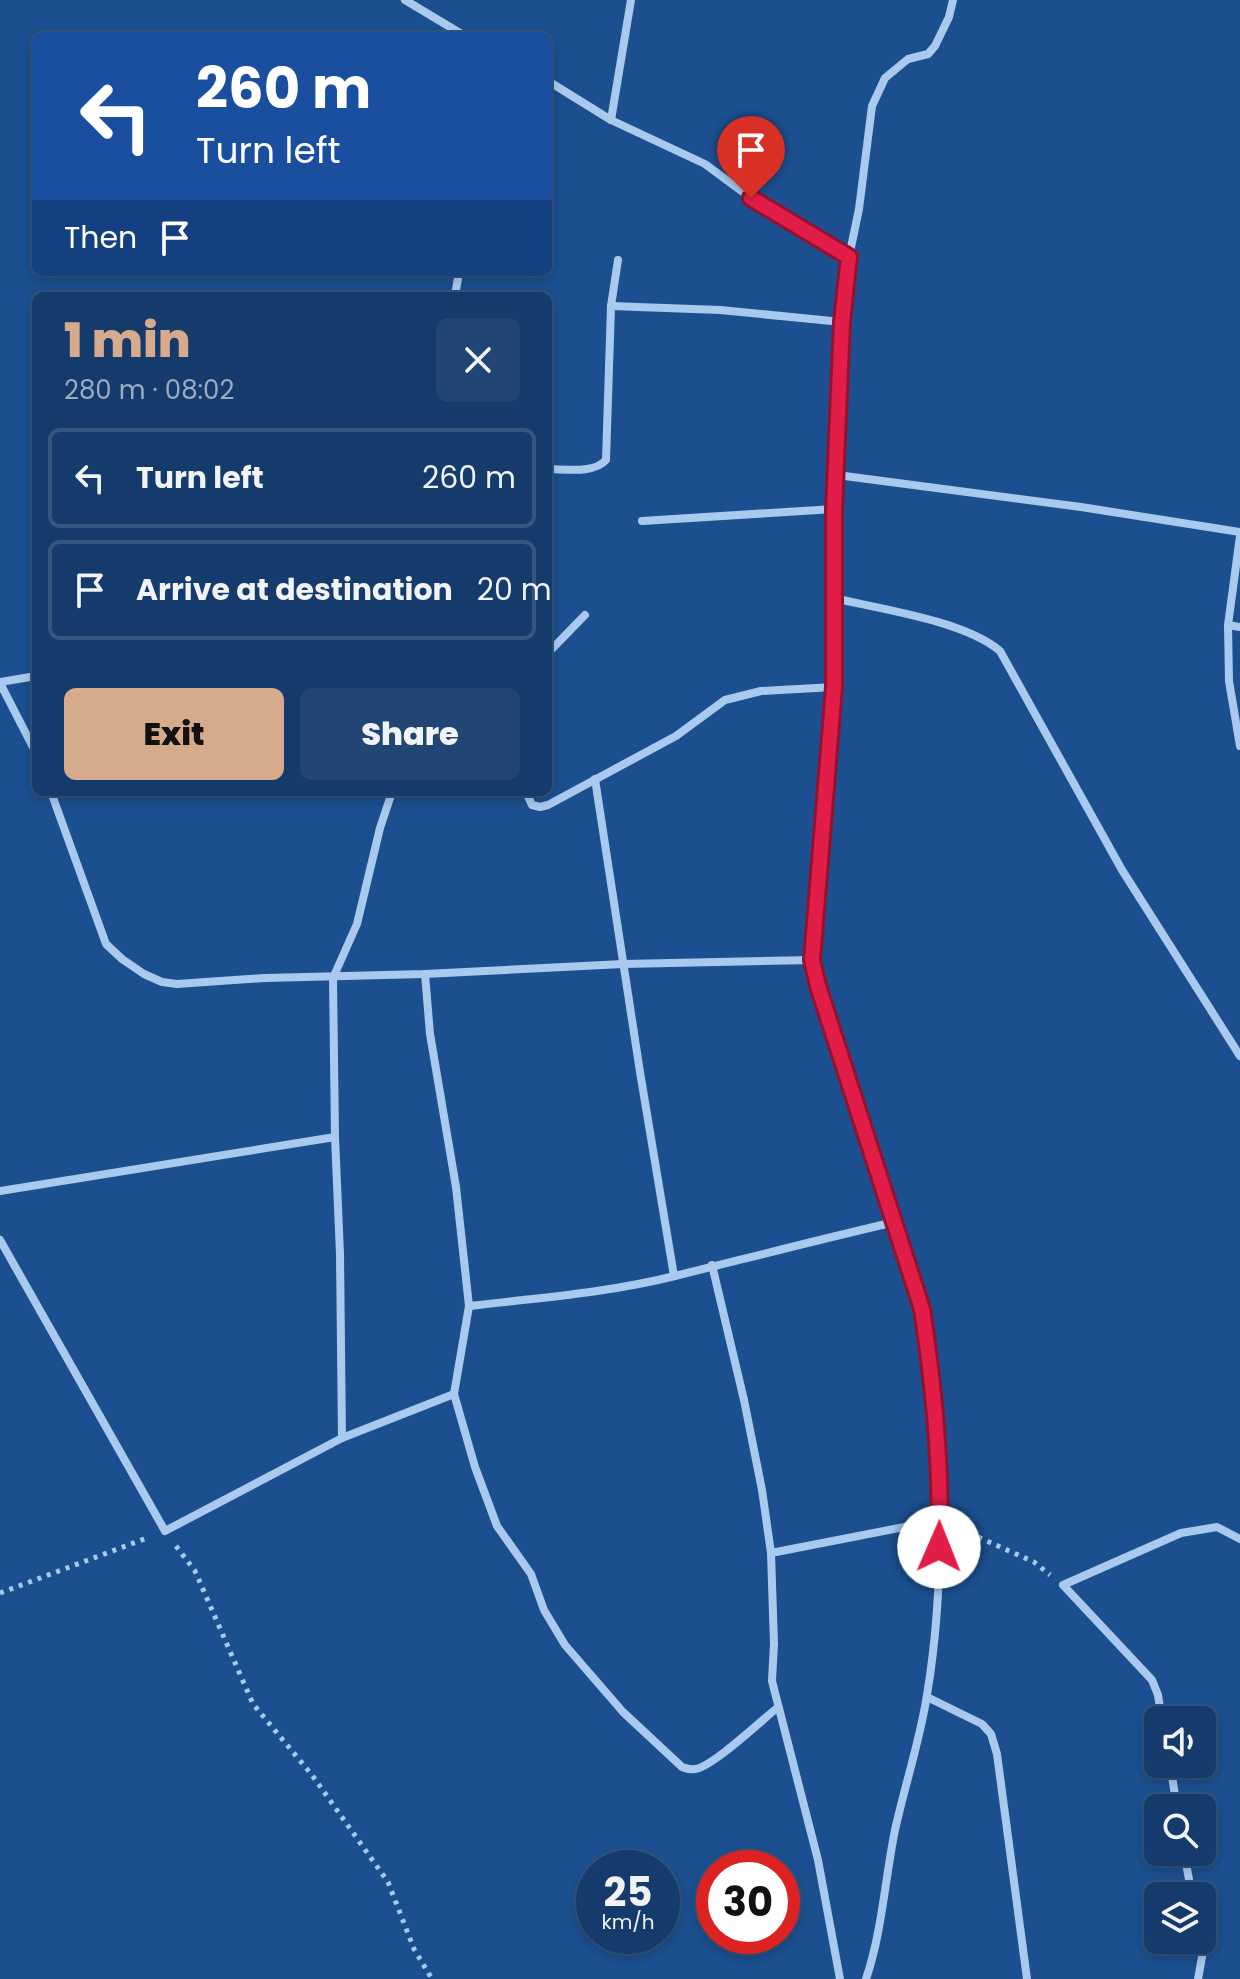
<!DOCTYPE html>
<meta charset="utf-8">
<style>
:root{--surface:#143b6b;--page:#214673;--text:#f1f3f6;--muted:#9dadc1;--line:#33557e;--accent:#d6ab8b}
body{margin:0;font-family:Poppins,sans-serif;background:var(--page);color:var(--text);height:100vh;display:flex;flex-direction:column;font-size:30px;white-space:nowrap}
*{box-sizing:border-box;margin:0}
p{font-size:26px;color:var(--muted)}
.icon{flex:none;width:44px;height:44px;fill:none;stroke:currentColor;stroke-width:2;stroke-linecap:round;stroke-linejoin:round}
.map{position:relative;flex:1;overflow:hidden}
.drawer{position:absolute;left:32px;top:292px;width:520px;height:504px;display:flex;flex-direction:column;background:var(--surface);border-radius:12px;box-shadow:0 4px 12px #0003,0 0 0 2px var(--line)}
.drawer>*{flex:none}
.banner{position:absolute;left:32px;top:32px;width:520px;height:244px;border-radius:12px;box-shadow:0 4px 12px #0003,0 0 0 2px var(--line);background:#1a4fa0;color:#fff;overflow:hidden}
.controls{position:absolute;left:1144px;top:1706px;display:grid;gap:16px}
.controls a{display:grid;place-items:center;width:72px;height:72px;border-radius:12px;background:var(--surface);box-shadow:0 4px 12px #0003,0 0 0 2px var(--line);font-size:40px}
.speed{position:absolute;left:576px;top:1850px;display:flex;gap:16px;font-size:40px;font-weight:700;text-align:center}
.speed>*{display:grid;place-content:center;width:104px;height:104px;border-radius:50%;background:var(--surface);box-shadow:0 4px 12px #0003,0 0 0 2px var(--line);line-height:1}
.speed small{font-size:20px;font-weight:400}
.speed .limit{border:12px solid #d22;background:#fff;color:#111}
.pin{position:absolute;display:grid;place-items:center;width:68px;height:68px;color:#fff;margin:-82px -34px;border-radius:50% 50% 50% 0;rotate:-45deg;box-shadow:0 0 8px #0007}
.pin .icon{rotate:45deg}
.me{position:absolute;width:88px;margin:-44px;rotate:1deg;stroke-linejoin:round;filter:drop-shadow(0 0 6px #0008)}
.turn{display:flex;align-items:center;gap:28px;height:168px;padding:0 32px;font-size:36px}
.turn .icon{width:104px;height:104px;stroke-width:2.5}
.turn b{display:block;font-size:56px;line-height:68px}
.then{display:flex;align-items:center;height:76px;padding:0 32px;background:#0003;gap:16px;font-size:30px}
.round{display:grid;place-items:center;flex:none;width:84px;height:84px;border-radius:12px;background:var(--page)}
.overview{display:flex;align-items:center;justify-content:space-between;height:136px;padding:0 32px}
h1{font-size:48px;font-weight:800;line-height:60px;color:var(--accent)}
.primary-button{display:flex;gap:16px;margin-top:auto;padding:16px 32px}
.primary-button a{flex:1;height:92px;border-radius:12px;background:var(--accent);color:#111;font-size:32px;font-weight:800;line-height:92px;text-align:center}
.primary-button a+a{background:var(--page);color:var(--text)}
ul{padding:0;list-style:none}
li{display:flex;align-items:center;gap:24px;height:100px;margin:0 16px 12px;padding:0 16px;border:4px solid var(--line);border-radius:12px}
li div{flex:1}
li b{display:block;font-size:30px}
li em{font-style:normal}
.map>svg:first-child{display:block}
</style>
<div class="map">
<svg width="1240" height="1979" viewBox="0 0 1240 1979">
<rect width="100%" height="100%" fill="#1b4f8f"/>
<g fill="none" stroke-linecap="round" stroke-linejoin="round">
<g stroke="#a9c9ee" stroke-width="5" stroke-dasharray="4 6" stroke-linecap="butt">
<polyline points="960,1529 1034,1562 1050,1575"/>
<polyline points="176,1546 195,1571 253,1704 312,1775 388,1882 414,1949 432,1979"/>
<polyline points="0,1593 147,1538"/>
</g>
<g stroke="#a9c9ee" stroke-width="8">
<polyline points="405,0 465,36"/>
<polyline points="548,81 611,120 705,164 751,198 849,257"/>
<polyline points="611,120 631,0"/>
<polyline points="455,296 459,272"/>
<polyline points="611,306 720,310 842,322"/>
<path d="M548,469C565,469 594,474 606,460L611,306L618,260"/>
<polyline points="837,475 1081,507 1240,532"/>
<polyline points="642,521 834,509"/>
<polyline points="1240,536 1228,625 1229,681 1240,746"/>
<path d="M833,598C881,609 965,621 1000,651L1122,870L1240,1056"/>
<polyline points="1228,625 1240,627"/>
<polyline points="548,653 585,615"/>
<polyline points="0,682 36,676"/>
<polyline points="0,683 36,753"/>
<polyline points="595,779 640,1072 674,1276"/>
<polyline points="51,792 106,944 122,959 144,974 162,982 177,984 265,978 425,974 623,964 812,960"/>
<polyline points="526,792 532,805 540,807 548,805 676,736 725,700 761,691 834,687"/>
<polyline points="335,1137 333,978 357,924 380,828 392,792"/>
<polyline points="0,1191 335,1137 340,1254 342,1438"/>
<polyline points="0,1240 165,1531 342,1438 454,1394 469,1306 456,1187 430,1034 425,974"/>
<polyline points="712,1265 744,1400 762,1490 771,1553 774,1644 772,1681 818,1860 840,1979"/>
<path d="M469,1306C537,1298 607,1293 675,1276C748,1258 821,1239 895,1222"/>
<path d="M454,1394L475,1467L497,1526L531,1574L544,1610L565,1645L623,1712L682,1767C688,1769 690,1770 695,1769C712,1767 761,1721 777,1708"/>
<polyline points="771,1553 940,1520"/>
<polyline points="927,1697 982,1724 991,1734 997,1754 1027,1979"/>
<polyline points="1162,1720 1158,1695 1152,1680 1063,1585 1181,1533 1217,1527 1240,1539"/>
<polyline points="1170,1764 1177,1808"/>
<polyline points="1184,1852 1192,1896"/>
<path d="M866,1979C882,1932 885,1879 895,1830C905,1785 920,1740 927,1695C948,1568 941,1435 922,1309L818,986L812,960L834,687V509L842,322L849,257L859,209L872,106L885,78L908,59L928,54L935,46L949,17L953,0"/>
<polyline points="1198,1979 1202,1957 1199,1940"/>
</g>
</g>
<g fill="none" stroke-linecap="round" stroke-linejoin="round">
<g stroke="#92132f" stroke-width="20">
<path id="route" d="M751,198L849,257L842,322L834,509V687L812,960L818,986L922,1309C934,1387 942,1467 939,1547"/>
</g>
<use href="#route" stroke="#e11d48" stroke-width="14"/>
</g>
</svg>
<div class="controls">
<a><svg class="icon" aria-label="sound" viewBox="0 0 24 24"><path d="M4 9h4l5-4v14l-5-4H4zM17 9q2 3 0 6"/></svg></a>
<a><svg class="icon" aria-label="search" viewBox="0 0 24 24"><circle cx="10" cy="10" r="6"/><path d="M15 15l6 6"/></svg></a>
<a><svg class="icon" aria-label="layers" viewBox="0 0 24 24"><path d="M12 4l9 5-9 5-9-5zM3 14l9 5 9-5"/></svg></a>
</div>
<div class="speed"><div>25<small>km/h</small></div><div class="limit">30</div></div>
<div class="pin" style="left:751px;top:198px;background:#d93025"><svg class="icon" aria-label="arrive" viewBox="0 0 24 24"><path d="M6 21V4h12l-3 4 3 4H6"/></svg></div>
<svg class="me" style="left:939px;top:1547px" viewBox="-20 -20 40 40"><circle r="19" fill="#fff"/><path d="M0-13L10 11 0 6-10 11z" fill="#e11d48"/></svg>
<div class="banner">
<div class="turn"><svg class="icon" aria-label="left" viewBox="0 0 24 24"><path d="M17 20v-9H6M10 6l-5 5 5 5"/></svg><div><b>260 m</b>Turn left</div></div>
<div class="then">Then<svg class="icon" aria-label="arrive" viewBox="0 0 24 24"><path d="M6 21V4h12l-3 4 3 4H6"/></svg></div>
</div>
<section class="drawer">
<div class="overview"><div><h1>1 min</h1><p>280 m · 08:02</p></div><a class="round"><svg class="icon" aria-label="close" viewBox="0 0 24 24"><path d="M6 6l12 12M18 6L6 18"/></svg></a></div>
<ul>
<li><svg class="icon" aria-label="left" viewBox="0 0 24 24"><path d="M17 20v-9H6M10 6l-5 5 5 5"/></svg><div><b>Turn left</b></div><em>260 m</em></li>
<li><svg class="icon" aria-label="arrive" viewBox="0 0 24 24"><path d="M6 21V4h12l-3 4 3 4H6"/></svg><div><b>Arrive at destination</b></div><em>20 m</em></li>
</ul>
<div class="primary-button"><a>Exit</a><a>Share</a></div>
</section>
</div>
